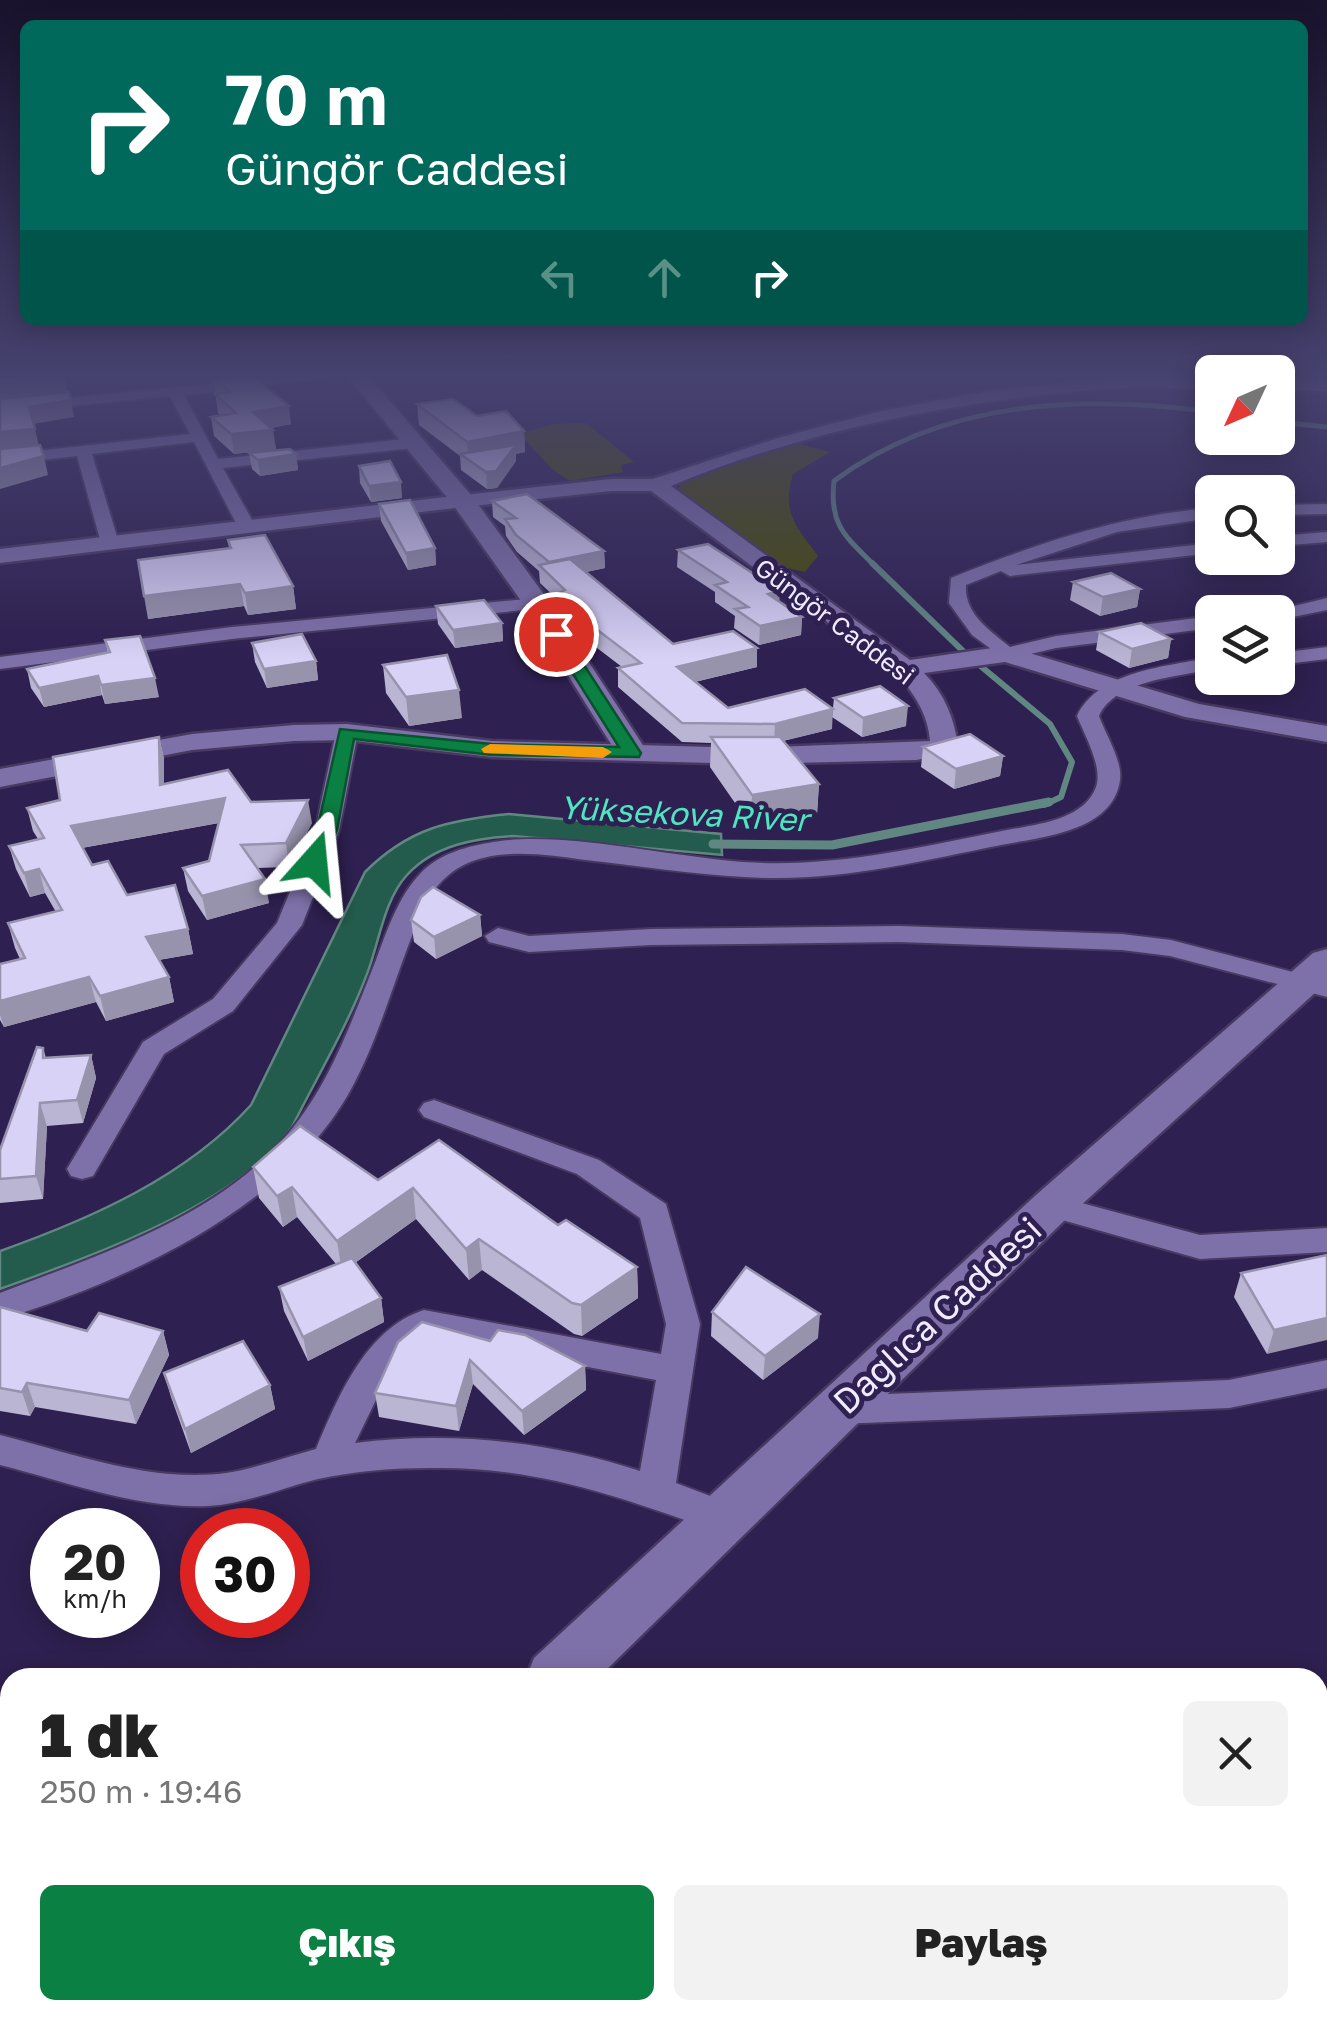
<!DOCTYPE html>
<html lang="tr">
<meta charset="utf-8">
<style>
:root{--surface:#fff;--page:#f2f2f2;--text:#222;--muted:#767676;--accent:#0b8043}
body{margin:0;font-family:"Golos Text",sans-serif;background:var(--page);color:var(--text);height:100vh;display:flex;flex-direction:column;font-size:38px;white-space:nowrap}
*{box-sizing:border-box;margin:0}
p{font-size:32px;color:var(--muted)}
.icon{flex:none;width:55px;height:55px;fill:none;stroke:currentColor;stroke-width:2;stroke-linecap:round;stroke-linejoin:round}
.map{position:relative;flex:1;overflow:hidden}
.panel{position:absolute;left:0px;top:1668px;width:1328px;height:352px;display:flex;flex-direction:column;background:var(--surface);border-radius:30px 30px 0 0;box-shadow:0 5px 25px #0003}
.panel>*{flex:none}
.guide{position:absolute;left:20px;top:20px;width:1288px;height:305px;border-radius:15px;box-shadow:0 5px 25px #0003;background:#00695c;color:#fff;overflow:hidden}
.needle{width:65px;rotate:226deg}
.fabs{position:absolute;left:1195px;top:355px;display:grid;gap:20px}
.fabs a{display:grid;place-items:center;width:100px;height:100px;border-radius:15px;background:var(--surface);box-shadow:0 5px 25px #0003;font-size:50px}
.speed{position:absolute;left:30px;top:1508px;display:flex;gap:20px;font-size:50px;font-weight:700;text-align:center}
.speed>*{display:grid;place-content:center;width:130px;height:130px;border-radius:50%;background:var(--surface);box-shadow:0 5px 25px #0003;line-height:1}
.speed small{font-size:25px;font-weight:400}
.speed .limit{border:15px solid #d22;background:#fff;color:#111}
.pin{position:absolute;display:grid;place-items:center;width:85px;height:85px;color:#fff;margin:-42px;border:5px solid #fff;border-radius:50%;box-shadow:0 2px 10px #0007}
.me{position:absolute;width:110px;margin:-55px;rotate:18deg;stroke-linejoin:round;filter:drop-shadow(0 0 8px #0008)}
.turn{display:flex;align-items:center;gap:35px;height:210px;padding:0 40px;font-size:45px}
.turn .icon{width:130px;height:130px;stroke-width:2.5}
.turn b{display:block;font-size:70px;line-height:85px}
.lanes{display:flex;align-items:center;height:95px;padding:0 40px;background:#0003;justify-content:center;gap:50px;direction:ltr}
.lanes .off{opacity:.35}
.round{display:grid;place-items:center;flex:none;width:105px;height:105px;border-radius:15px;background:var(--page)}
.summary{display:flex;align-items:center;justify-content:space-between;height:170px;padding:0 40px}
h1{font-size:60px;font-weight:800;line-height:75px}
.button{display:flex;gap:20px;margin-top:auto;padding:20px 40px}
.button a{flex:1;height:115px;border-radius:15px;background:var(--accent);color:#fff;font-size:40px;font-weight:800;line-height:115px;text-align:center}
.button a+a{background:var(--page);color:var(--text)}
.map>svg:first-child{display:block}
</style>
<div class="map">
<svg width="1327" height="2018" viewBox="0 0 1327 2018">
<rect width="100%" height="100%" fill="#2e2050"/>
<g fill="#464b03">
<polygon points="586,423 634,462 621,465 623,472 570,481 552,469 520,434 552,424"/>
<path d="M792,442L830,452L793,474C781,513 796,526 818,556L805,572L780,566L677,493L683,477Z"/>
</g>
<path fill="#235c4d" stroke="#608782" stroke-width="2.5" d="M509,814L721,834L722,855L513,836C476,838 434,845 407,875C384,900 379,943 367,974C347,1027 317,1077 292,1127C237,1206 89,1257 0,1289V1251C90,1219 186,1177 251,1105L365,872C409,828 449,820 509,814Z"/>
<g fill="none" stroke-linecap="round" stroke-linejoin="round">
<g stroke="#608782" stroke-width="5">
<polyline points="1278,422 1327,427"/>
<path d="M874,565C845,536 829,525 834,481C943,400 1081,394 1212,412"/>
</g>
<polyline stroke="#608782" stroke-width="6" points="872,563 965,653 1050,724 1072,762 1061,797 1044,805"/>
<polyline stroke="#608782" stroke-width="9" points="713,844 832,845 1049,802"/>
<g stroke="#473961" stroke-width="4">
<g id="minor">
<polygon points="276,377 329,377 184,395 218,459 414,438 422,443 414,448 223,468 256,527 247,532 238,527 194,442 92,454 119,543 110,548 101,543 77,456 0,465 0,455 190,434 170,396 0,413 0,405"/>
<polygon points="1327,504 1327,514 1278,515 1278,505"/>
<path d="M1212,508V518L1117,532L1016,565L1212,543V553L1010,576L1001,571L966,585C964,614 990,630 1010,647L1056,636L1212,616V628L1056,648L1006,660L972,635L949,603L951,578C1036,544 1120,515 1212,508Z"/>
<polygon points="1327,532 1327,542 1278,546 1278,536"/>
<polygon points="537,598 544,600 544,608 232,639 0,669 0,657 232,627"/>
<polygon points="1327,598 1327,610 1278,620 1278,612 1270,612"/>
<polygon points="1327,647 1327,659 1278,665 1278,653"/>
<path d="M1212,657V669C1178,677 1115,680 1099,716C1105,733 1123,762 1120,780C1113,832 1041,837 1001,845C916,862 833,883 745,877C692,874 639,866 586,860C554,856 520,850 487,857C458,863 437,880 424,907C397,967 382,1033 350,1091C284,1210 126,1281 0,1320V1293C93,1257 200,1223 272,1151C326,1097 348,1030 376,960C387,931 398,897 420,874C437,855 464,847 488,843C557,829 669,857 743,862C829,868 913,849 997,832C1028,825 1083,823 1096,787C1103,767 1085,736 1077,716C1099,670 1167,667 1212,657Z"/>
<polygon points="347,726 358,732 339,831 302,925 233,1011 164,1054 93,1176 82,1179 71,1176 67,1169 143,1042 213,999 277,923 315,831 336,732"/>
<polygon points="899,926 1122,934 1171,940 1327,981 1327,997 1170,956 1122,950 899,942 651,945 529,952 489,942 485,936 498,928 529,936 651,929"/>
<path d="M434,1100L599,1160L666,1204L700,1324L676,1483L739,1507L744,1518L739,1529L725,1534C625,1499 541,1466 431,1468C394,1468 355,1471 318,1479C281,1488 246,1504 208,1506C137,1509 68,1482 0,1465V1435C72,1453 150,1483 226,1473C257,1468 286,1457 316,1449C338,1398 365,1329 424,1310L661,1354L666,1324L640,1218L577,1174L424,1117L419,1110L424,1103ZM430,1337L656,1380L640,1471C549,1441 450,1431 355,1443L390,1371Z"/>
<polygon points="1052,1195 1200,1235 1327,1228 1327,1252 1200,1259 1041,1214 1036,1206 1041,1198"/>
<polygon points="1327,1360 1327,1388 1229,1408 838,1424 825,1420 820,1410 825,1400 838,1396 1229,1380"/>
<rect x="1318" y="1830" width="9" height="46"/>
<polygon points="0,1964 10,1968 10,2010 64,2010 68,2018 0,2015"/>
</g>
</g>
<g stroke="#473961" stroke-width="5">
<g id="tertiary">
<path d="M1116,377L1212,379V389C1182,389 1151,386 1120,388C974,397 806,429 671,486L910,660L1006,646L1199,704L1327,726V742L1185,717L1005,662L924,673C944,693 955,719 958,747L954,753L916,760L749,764L492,757L347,740L294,741L192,750L0,787V769L192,734L294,725L347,724L492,741L749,748L930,741C928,714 914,693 896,673L651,491H611L463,507L0,563V549L463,495L611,479H653L778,438L877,412L983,392Z"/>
<polygon points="1278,380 1327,381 1327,391 1278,390"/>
<polygon points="191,2010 268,2010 271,2018 194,2018"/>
</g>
</g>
<g stroke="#473961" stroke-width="5">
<g id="secondary">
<polygon points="348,377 369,377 472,496 551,604 648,753 643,760 621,760 524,605 454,506"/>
<polygon points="1327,949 1327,982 1068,1217 598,1678 526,1678 534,1658 1036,1195 1313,953"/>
<polygon points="161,2010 237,2010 233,2018 157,2018"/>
</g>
</g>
<use href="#minor" fill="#7e71a9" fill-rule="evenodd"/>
<use href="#tertiary" fill="#7e71a9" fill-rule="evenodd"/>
<use href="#secondary" fill="#7e71a9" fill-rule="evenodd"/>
</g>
<g fill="#bbb5d4">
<polygon points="213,378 291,424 271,428 276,449 234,454 214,436 211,417 220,415 218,413"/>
<polygon points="417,404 477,416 524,431 525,452 516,454 516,461 497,488 487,489 461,470 460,456 419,425"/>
<polygon points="249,453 296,454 298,470 260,476 252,469"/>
<polygon points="359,466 402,498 371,502 360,483"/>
<polygon points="492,501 604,551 605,568 586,572 673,644 757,648 757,667 695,682 728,708 832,729 783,741 819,784 817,814 751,826 710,767 711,743 682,742 618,687 618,668 622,667 584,638 584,629 560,611 560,602 540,583 539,571 517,552 506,536 505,526 493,517"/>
<polygon points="379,504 435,548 436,565 408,570 381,521"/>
<polygon points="228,540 293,586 296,609 248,615 244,606 148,619 229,548"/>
<polygon points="678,550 780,602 802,617 801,635 759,645 734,628 735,616 715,602 715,592 677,567"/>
<polygon points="1073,582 1140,589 1137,607 1100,616 1070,600"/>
<polygon points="436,606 502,623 503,641 455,648 438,624"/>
<polygon points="1099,632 1171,639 1168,658 1129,668 1096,650"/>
<polygon points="105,640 159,697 105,704 102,695 44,707 31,688 27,669 108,653"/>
<polygon points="252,643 316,661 318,680 267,688 255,662"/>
<polygon points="383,665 462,718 409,726 386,693"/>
<polygon points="834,698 906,726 862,737 832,717"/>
<polygon points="159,737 164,759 164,784 251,802 312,823 289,867 257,868 269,903 207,920 188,891 183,868 209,861 219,823 82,848 92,865 127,895 188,929 193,954 159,960 169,977 174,1002 106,1021 96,1002 4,1027 0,1020 0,964 20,959 15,948 8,923 56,912 45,893 30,897 16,869 9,846 38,839 33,831 27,808 60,800"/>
<polygon points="923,747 1003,756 1000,776 954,789 921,767"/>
<polygon points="480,915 482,936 436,959 414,942 411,920"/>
<polygon points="43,1048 46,1058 91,1055 96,1078 83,1123 47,1126 43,1199 0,1203 0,1150"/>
<polygon points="253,1167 378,1180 558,1225 637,1267 638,1298 582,1336 574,1334 482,1270 469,1280 416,1219 355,1263 381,1298 384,1322 308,1361 284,1311 279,1287 336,1264 297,1217 283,1227 259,1198"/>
<polygon points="1327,1255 1267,1354 1234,1297 1241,1273"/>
<polygon points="0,1307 87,1331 163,1331 169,1355 136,1424 35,1407 30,1416 0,1411"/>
<polygon points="712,1312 818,1338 763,1380 711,1336"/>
<polygon points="398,1342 585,1366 586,1390 524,1435 473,1384 459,1431 379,1417 375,1393"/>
<polygon points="164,1373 270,1385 275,1409 191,1453 171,1397"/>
</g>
<g fill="#9893ad">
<polygon points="65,377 68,394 0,401 0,383"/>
<polygon points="71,400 74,417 33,424 29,407"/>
<polygon points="289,406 291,424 255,431 253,412"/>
<polygon points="35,429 39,447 0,451 0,432"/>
<polygon points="273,430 276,449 234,454 231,434"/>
<polygon points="524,431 525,452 516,454 516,461 497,488 487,489 486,472 469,460 467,442"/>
<polygon points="296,454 298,470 260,476 258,460"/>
<polygon points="44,456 48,475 0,489 0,468"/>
<polygon points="401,482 402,498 371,502 369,486"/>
<polygon points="435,548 436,565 408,570 406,553"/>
<polygon points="604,551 605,568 554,579 549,562"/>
<polygon points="240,584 244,606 148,619 144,596"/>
<polygon points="293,586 296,609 248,615 245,593"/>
<polygon points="1140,589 1137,607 1100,616 1103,597"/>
<polygon points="780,591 779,609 768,594"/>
<polygon points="802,617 801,635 759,645 760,626"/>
<polygon points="502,623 503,641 455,648 453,630"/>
<polygon points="1171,639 1168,658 1129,668 1132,649"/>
<polygon points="757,648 757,667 677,686 677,667"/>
<polygon points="316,661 318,680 267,688 264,669"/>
<polygon points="98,676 102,695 44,707 39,688"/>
<polygon points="155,678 159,697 105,704 101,685"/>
<polygon points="459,690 462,718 409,726 406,697"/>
<polygon points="908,706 906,726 862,737 863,718"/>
<polygon points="833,709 832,729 774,743 775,724"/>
<polygon points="159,737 164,759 164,808 160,785"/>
<polygon points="1003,756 1000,776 954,789 956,769"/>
<polygon points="819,784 817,814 751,826 752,795"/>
<polygon points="225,798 229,821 76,849 71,826"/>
<polygon points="308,800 312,823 289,867 286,843"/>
<polygon points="39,869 45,893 30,897 24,873"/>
<polygon points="265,879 269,903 207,920 202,896"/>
<polygon points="480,915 482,936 436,959 434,937"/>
<polygon points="188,929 193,954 152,961 146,937"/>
<polygon points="89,977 96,1002 4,1027 0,1015 0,1001"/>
<polygon points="169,977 174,1002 106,1021 100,996"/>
<polygon points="91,1055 96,1078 83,1123 77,1100"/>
<polygon points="40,1103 47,1126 43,1199 36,1176"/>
<polygon points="292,1187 297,1217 283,1227 277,1196"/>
<polygon points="413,1188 416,1219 342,1272 337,1241"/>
<polygon points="479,1239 482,1270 469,1280 466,1249"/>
<polygon points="637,1267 638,1298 582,1336 581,1305"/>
<polygon points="381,1298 384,1322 308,1361 303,1337"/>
<polygon points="820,1314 818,1338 763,1380 765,1356"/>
<polygon points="1327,1318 1327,1340 1267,1354 1274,1330"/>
<polygon points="163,1331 169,1355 136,1424 129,1400"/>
<polygon points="470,1360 473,1384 459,1431 456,1406"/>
<polygon points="585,1366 586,1390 524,1435 522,1411"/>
<polygon points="27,1383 35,1407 30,1416 22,1392"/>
<polygon points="270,1385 275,1409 191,1453 185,1429"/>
</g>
<g fill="#d9d2f7" stroke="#9893ad" stroke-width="2.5">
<polygon points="0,377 62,377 0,383"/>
<polygon points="254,377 289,406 253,412 273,430 231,434 211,417 236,413 215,394 231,392 213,378"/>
<polygon points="69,392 71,400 29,407 35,429 0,432 0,399"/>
<polygon points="453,399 477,416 506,411 524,431 467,442 417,404"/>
<polygon points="40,445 44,456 0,468 0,449"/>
<polygon points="516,445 496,471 486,472 460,454"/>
<polygon points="290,449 296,454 258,460 249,453"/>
<polygon points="390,461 401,482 369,486 359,466"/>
<polygon points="527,494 604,551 549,562 516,535 505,519 516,518 492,501"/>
<polygon points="410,500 435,548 406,553 379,504"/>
<polygon points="265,535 293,586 245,593 240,584 144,596 138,560 231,548 228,540"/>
<polygon points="708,544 780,591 768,594 802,617 760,626 735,609 748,607 715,585 727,582 678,550"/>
<polygon points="570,559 673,644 733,631 757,648 677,667 728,708 805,689 833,709 775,724 682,723 618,668 641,663 583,619 592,617 559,593 565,590 539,565"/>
<polygon points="1111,573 1140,589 1103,597 1073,582"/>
<polygon points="484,600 502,623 453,630 436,606"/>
<polygon points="1141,623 1171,639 1132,649 1099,632"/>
<polygon points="302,634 316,661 264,669 252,643"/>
<polygon points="140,636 155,678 101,685 98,676 39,688 27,669 110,652 105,640"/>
<polygon points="447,655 459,690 406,697 383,665"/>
<polygon points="880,686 908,706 863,718 834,698"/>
<polygon points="970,734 1003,756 956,769 923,747"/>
<polygon points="159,737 160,785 228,770 251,802 308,800 286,843 241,845 265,879 202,896 183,868 209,861 225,798 71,826 92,865 108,861 127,895 175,885 188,929 146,937 169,977 100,996 89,977 0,1001 0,964 25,958 8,923 62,910 39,869 24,873 9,846 44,838 27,808 60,800 53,757"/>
<polygon points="711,737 780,737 819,784 752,795"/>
<polygon points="433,887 480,915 434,937 411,920 421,897"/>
<polygon points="37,1047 43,1048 43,1058 91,1055 77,1100 40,1103 36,1176 0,1179 0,1150"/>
<polygon points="300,1126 378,1180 439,1140 558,1225 566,1220 637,1267 581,1305 572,1303 479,1239 466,1249 413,1188 337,1241 292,1187 277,1196 253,1167"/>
<polygon points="1327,1255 1327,1318 1274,1330 1241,1273"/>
<polygon points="352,1258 381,1298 303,1337 279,1287"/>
<polygon points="746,1267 820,1314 765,1356 712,1312"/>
<polygon points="0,1307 87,1331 99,1313 163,1331 129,1400 27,1383 22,1392 0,1388"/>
<polygon points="422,1322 490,1341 498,1330 525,1335 585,1366 522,1411 470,1360 456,1406 375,1393 398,1342"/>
<polygon points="243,1341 270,1385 185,1429 164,1373"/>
</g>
<linearGradient id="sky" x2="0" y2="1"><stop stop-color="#19122c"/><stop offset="0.57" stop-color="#46426f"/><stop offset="1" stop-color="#46426f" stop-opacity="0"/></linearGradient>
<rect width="1327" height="660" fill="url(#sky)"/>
<polygon fill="#0b8043" stroke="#07532c" stroke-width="2.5" points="551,631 562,631 641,753 639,757 492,755 354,739 337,830 322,866 307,866 304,862 317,830 340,729 492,744 619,747 548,634"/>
<polygon fill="#f59e0b" points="490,744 603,747 612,752 603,758 484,753 481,749"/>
<g text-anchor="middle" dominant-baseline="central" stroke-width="10" stroke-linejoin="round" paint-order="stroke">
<g font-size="25" fill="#efecff" stroke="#2e2050">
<text transform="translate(835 621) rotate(37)">Güngör Caddesi</text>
</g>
<g font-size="32" font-style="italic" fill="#4ee6c2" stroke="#2e2050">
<text transform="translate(684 813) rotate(3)">Yüksekova River</text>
</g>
<g font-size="35" fill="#efecff" stroke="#2e2050">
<text transform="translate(937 1315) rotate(-43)">Dağlıca Caddesi</text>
</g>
</g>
</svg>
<div class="fabs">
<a><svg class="needle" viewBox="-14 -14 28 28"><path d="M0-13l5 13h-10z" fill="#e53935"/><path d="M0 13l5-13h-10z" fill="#767676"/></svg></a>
<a><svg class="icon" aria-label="search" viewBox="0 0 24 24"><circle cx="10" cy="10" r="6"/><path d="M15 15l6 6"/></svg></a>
<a><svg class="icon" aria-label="layers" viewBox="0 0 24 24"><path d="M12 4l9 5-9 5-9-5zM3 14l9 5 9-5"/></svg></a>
</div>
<div class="speed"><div>20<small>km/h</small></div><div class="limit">30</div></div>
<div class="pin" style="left:556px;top:634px;background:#d93025"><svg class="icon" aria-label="arrive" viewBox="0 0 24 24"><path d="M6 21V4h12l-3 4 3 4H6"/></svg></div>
<svg class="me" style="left:314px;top:862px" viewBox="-20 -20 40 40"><path d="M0-17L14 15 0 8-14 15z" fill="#0b8043" stroke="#fff" stroke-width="4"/></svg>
<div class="guide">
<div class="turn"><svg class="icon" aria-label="right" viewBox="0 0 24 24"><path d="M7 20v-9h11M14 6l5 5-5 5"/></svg><div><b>70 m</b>Güngör Caddesi</div></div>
<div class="lanes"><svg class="icon off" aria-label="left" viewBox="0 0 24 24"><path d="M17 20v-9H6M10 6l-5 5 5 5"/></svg><svg class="icon off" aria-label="ahead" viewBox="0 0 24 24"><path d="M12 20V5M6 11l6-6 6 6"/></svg><svg class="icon" aria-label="right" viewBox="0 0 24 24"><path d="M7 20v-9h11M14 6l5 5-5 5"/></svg></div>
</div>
<section class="panel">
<div class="summary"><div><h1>1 dk</h1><p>250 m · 19:46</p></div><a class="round"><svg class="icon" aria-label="close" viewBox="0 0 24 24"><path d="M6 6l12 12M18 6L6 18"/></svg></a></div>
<div class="button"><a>Çıkış</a><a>Paylaş</a></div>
</section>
</div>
